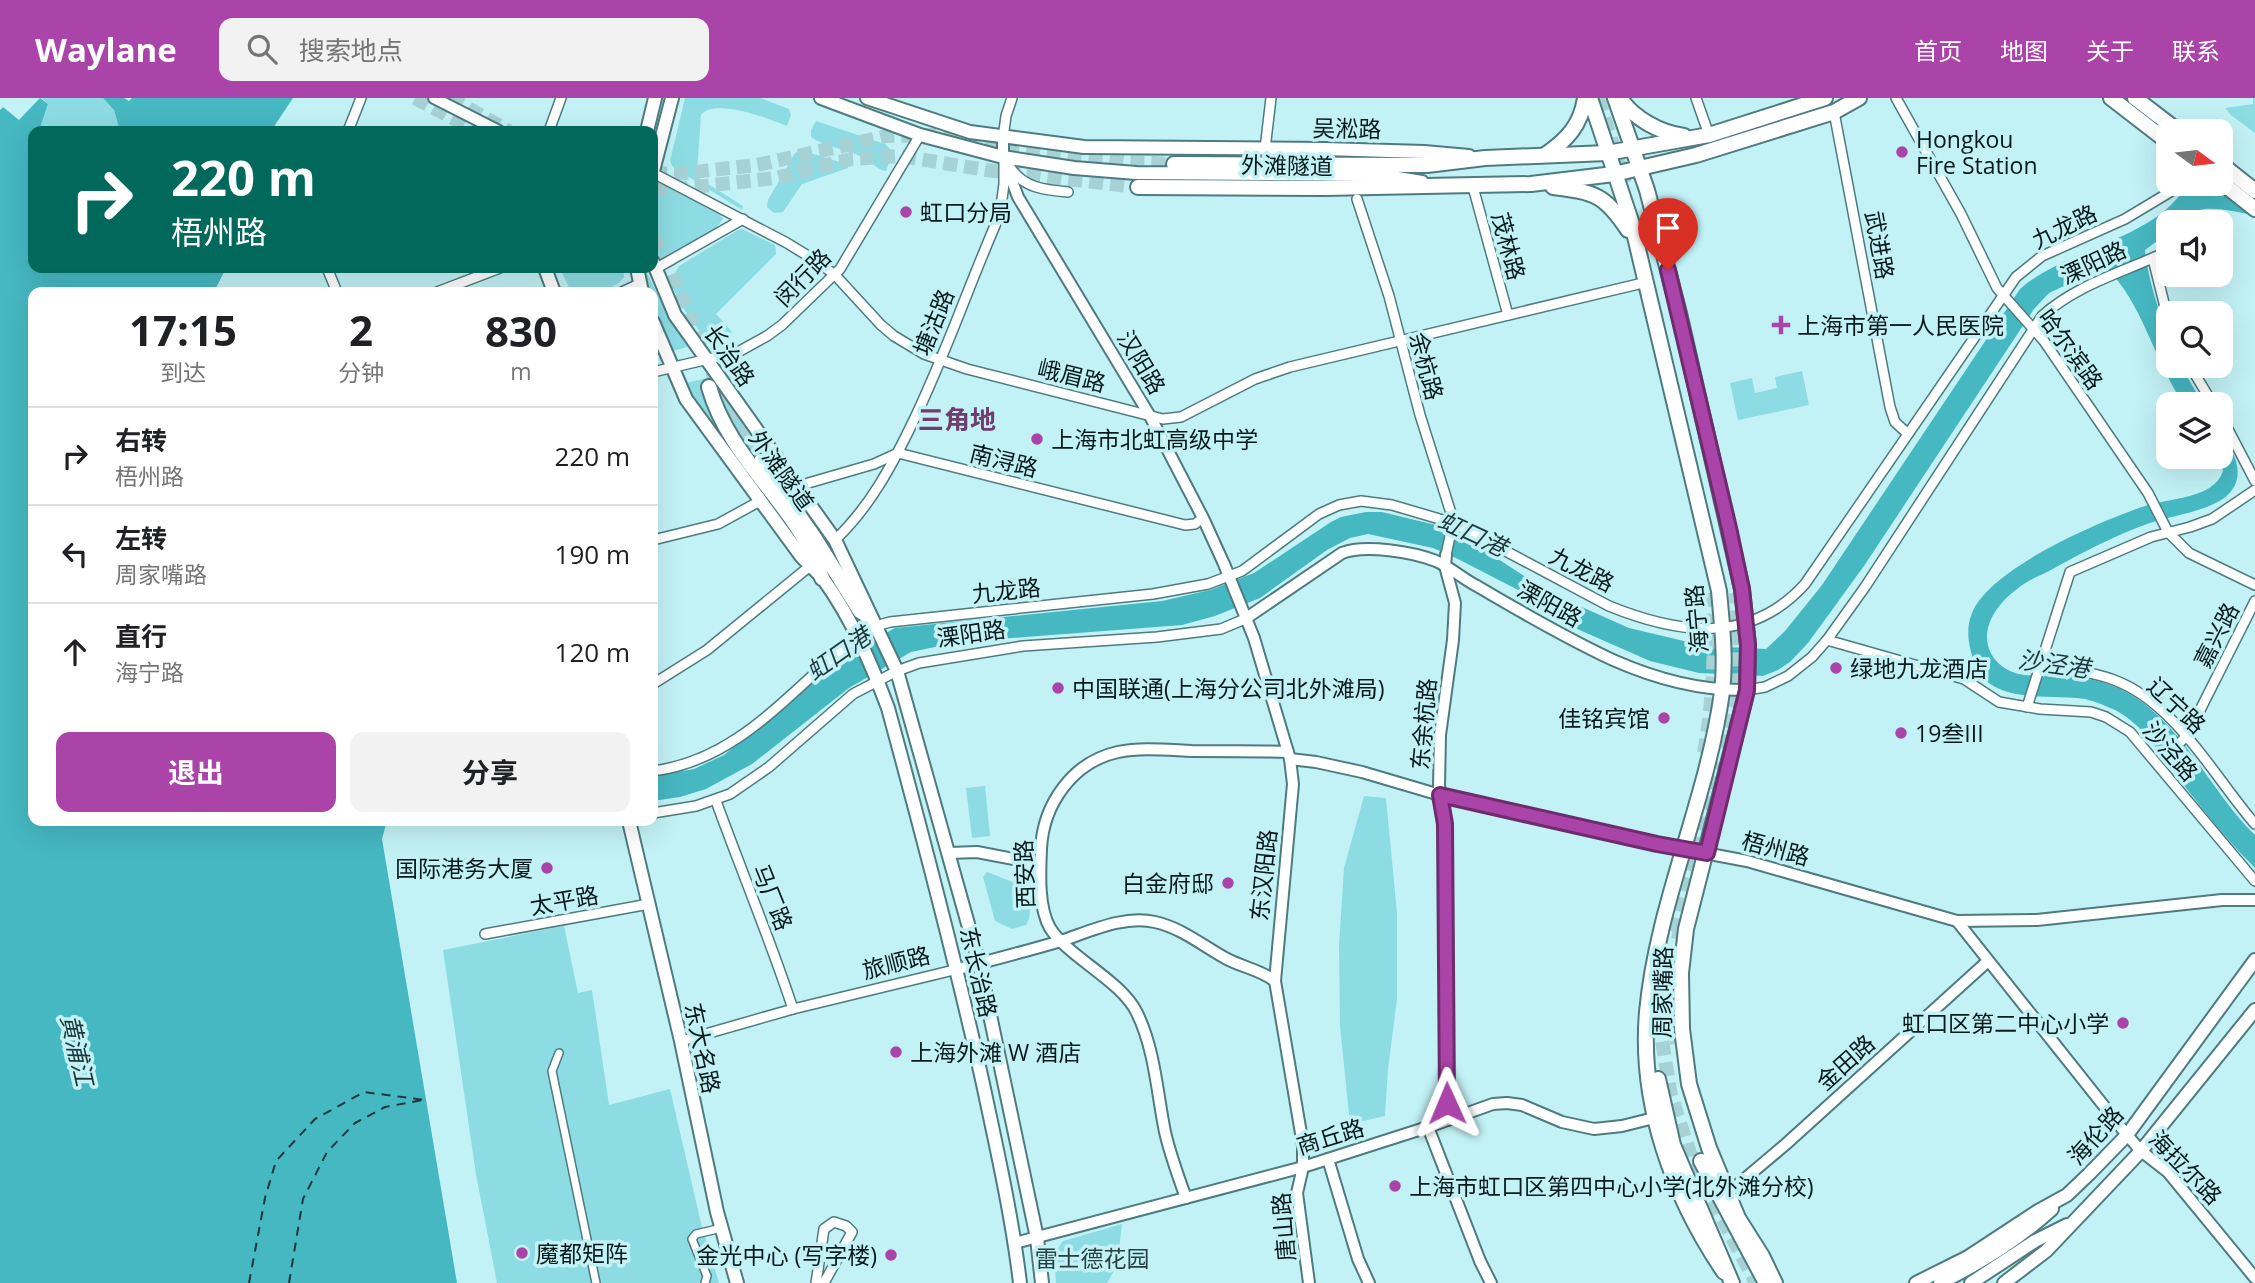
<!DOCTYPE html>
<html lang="zh">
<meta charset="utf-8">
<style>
:root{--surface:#fff;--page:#f2f2f2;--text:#202124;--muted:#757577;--line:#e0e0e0;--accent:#ab44a8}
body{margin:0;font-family:"Open Sans","Noto Sans SC",sans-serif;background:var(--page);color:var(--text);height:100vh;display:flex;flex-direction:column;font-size:26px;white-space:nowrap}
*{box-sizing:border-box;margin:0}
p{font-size:23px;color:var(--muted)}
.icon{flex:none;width:38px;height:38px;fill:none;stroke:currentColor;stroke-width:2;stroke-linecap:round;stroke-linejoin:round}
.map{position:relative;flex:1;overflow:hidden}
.drawer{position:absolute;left:28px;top:189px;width:630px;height:539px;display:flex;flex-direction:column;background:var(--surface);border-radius:14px;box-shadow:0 7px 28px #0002}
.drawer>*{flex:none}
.guide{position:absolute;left:28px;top:28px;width:630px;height:147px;border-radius:14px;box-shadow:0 7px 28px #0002;background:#00695c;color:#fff;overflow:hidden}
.needle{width:46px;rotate:105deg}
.fabs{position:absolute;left:2156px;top:21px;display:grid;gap:14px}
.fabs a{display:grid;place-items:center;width:77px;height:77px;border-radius:14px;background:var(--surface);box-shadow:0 7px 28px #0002;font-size:35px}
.pin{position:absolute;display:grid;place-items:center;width:60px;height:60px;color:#fff;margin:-72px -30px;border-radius:50% 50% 50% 0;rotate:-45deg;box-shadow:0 0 7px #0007}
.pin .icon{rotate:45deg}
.me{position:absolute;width:77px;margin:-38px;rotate:359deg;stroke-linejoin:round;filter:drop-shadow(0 0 5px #0008)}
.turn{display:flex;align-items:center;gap:24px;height:147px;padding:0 28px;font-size:32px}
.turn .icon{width:91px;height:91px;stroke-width:2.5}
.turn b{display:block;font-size:49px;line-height:60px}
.eta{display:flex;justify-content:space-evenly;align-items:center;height:119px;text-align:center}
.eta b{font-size:42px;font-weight:700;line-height:49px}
.button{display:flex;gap:14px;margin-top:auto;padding:14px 28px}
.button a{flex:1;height:80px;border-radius:14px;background:var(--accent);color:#fff;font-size:28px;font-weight:700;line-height:80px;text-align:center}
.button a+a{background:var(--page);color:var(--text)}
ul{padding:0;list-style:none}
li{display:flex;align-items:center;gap:21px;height:98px;padding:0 28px;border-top:2px solid var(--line)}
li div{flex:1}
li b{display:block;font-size:26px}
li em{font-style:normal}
header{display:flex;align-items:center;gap:42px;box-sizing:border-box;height:98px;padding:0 35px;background:var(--accent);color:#fff}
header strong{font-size:33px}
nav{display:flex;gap:38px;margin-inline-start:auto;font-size:24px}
.search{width:490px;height:63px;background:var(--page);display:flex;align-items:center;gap:18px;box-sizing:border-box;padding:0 24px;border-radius:14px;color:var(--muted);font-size:26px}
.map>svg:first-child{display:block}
</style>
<header>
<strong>Waylane</strong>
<div class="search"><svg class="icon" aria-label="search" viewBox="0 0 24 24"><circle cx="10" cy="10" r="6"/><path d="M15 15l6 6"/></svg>搜索地点</div>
<nav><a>首页</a><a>地图</a><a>关于</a><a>联系</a></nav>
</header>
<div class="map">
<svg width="2255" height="1185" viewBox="0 0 2255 1185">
<rect width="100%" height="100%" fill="#c2f2f6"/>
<g fill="#8ddce3">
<polygon points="42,0 103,0 114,12 120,33 39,33 48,6"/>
<path d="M685,0H760L789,11L791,17L787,28C766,19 713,0 701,17L697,75L700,81L743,108L742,112L673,69L670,63Z"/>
<polygon points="2253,0 2255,0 2255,35 2231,17 2225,10 2253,6"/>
<path d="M816,23L885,46L893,54L886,73C877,72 874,65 866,61C849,51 827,50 811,39V32Z"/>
<polygon points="801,52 846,66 848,70 802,86 783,114 774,115 767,109 768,102 795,55"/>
<path d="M662,89H668L720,116L723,121L717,129L669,158L661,160L655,154C655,134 654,112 659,92Z"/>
<path d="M742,131L775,147L776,156L716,216L732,234L712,245C698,236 674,199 671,182L679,168L738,132Z"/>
<path d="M560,170H623L624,179C613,195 589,194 571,194Z"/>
<polygon points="641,170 644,170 675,230 688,246 687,249 673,253 670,251 653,211 653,194 646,194"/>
<polygon points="1802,273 1809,307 1738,322 1730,285 1752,280 1755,295 1777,290 1775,279"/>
<polygon points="711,279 715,281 765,361 755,368 704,289 722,337 718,338 685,288 686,285"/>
<polygon points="985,688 990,738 972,740 966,690"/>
<polygon points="1364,698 1386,700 1397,815 1397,901 1388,971 1385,1018 1350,1026 1340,928 1339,847 1344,770"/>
<path d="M987,774L1023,788C1030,799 1033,816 1026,827L1012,831L995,823L983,779Z"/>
<polygon points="564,828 578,895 592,892 609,1007 670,991 701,1125 719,1185 497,1185 476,1076 443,852"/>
<polygon points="1122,1126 1117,1168 1107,1185 1056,1185 1054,1156 1063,1143"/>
</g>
<g fill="#46b8c2">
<polygon points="40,0 48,6 39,33 33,33 33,170 226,170 214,194 33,194 33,723 387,723 382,741 457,1185 0,1185 0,12 3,9 19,22"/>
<polygon points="103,0 124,0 129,3 132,0 293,0 271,33 120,33 114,12"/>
<path d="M2185,90L2255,100V117C2238,115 2216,108 2199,112C2184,116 2186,124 2168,124V135L2145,152C2148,183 2159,210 2167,240C2170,248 2168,259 2168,268H2181L2203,306H2184C2154,264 2142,202 2105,169L2049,195L2034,211L1864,468L1808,545L1790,564L1778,572L1763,578L1699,575L1650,563L1575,530L1522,494L1458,461L1433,450L1368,436L1350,440L1327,452L1260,500L1215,518L1182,527L959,544L911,554L849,590L752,666L706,691L680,699L653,703V678L694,671L724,657L843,559L895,530L1162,503L1210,492L1254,475L1331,424L1341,419L1366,414H1382L1440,428L1463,438L1550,495L1629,530L1705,548L1766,551L1785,533L1822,487L2020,191C2067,150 2152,142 2185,90Z"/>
<path d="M2221,333C2231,351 2246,372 2232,392C2219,412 2173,417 2150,425C2115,437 2082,455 2049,473C2039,478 2026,483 2017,491C2002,502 1987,520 1987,539C1987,560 2005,575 2025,577C2033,578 2042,576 2051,577C2073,578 2098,581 2118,590C2181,619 2208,692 2255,737V770C2227,742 2203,712 2179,681C2159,655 2145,628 2115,612C2106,608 2094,603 2085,601C2051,596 1990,607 1975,566C1969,550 1965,532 1972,515C1990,470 2100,423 2145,408C2169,400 2214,401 2223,373L2219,359Z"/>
</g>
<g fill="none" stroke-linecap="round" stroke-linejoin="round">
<g stroke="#1f383b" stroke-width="2" stroke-dasharray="9 7" stroke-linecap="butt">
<polyline points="249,1185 265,1100 276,1063 315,1021 364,994 425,1002"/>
<polyline points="289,1185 303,1101 327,1054 355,1025 385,1009 423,1002"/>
</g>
<g stroke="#a6d2d5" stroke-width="14" stroke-dasharray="14 7" stroke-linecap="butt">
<polyline points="415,0 477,33"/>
<polyline points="450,0 509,33"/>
<polyline points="653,75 676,76 757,67 887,38 937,37 1125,64 1174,66"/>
<polyline points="653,90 685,90 776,80 851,61 900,58 986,72 1138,89"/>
<polyline points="653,139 666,161 728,313 761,363"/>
</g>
<g stroke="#a6d2d5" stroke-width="14" stroke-dasharray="14 7" stroke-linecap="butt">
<polyline points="1598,0 1625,85"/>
<polyline points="1726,651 1739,586 1736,495"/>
<path d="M1704,655C1714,600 1715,547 1713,491"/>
<polyline points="1671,833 1706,713 1723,666"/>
<polyline points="1659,860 1658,918 1671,998 1694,1067 1756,1185"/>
<path d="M1677,946C1672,904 1671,865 1682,824"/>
</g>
<g stroke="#4e7b7f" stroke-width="10">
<g id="pedestrian">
<polyline points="559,955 552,973 596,1185"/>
<polyline points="705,1185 707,1178 692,1141 696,1136 722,1130"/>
</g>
</g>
<g stroke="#4e7b7f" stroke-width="12">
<g id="minor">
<polyline points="1696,0 1709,37"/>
<polyline points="1896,0 1961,116 1997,190 2044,243 2148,395 2168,434 2189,455 2255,487"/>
<polyline points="1834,14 1890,309 1895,324 1908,336"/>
<polyline points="348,33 361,0"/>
<polyline points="549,33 561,0"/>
<polyline points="1003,40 1006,18 1012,0"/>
<polyline points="1265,51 1271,0"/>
<path d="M1010,69C1023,90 1045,92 1068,94"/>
<polyline points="653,75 787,145 818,164 835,177 881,227 894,238 924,256 967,271 1163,321 1181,319 1255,281 1290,269 1647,184"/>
<polyline points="1473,89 1508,217"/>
<polyline points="1357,101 1389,198 1420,317 1451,415 1452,429 1446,457"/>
<polyline points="2153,161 2168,221"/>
<polyline points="327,170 337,194"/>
<polyline points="655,171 743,121"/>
<polyline points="437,194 500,170"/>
<polyline points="622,194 639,186"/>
<polyline points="2190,268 2213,306"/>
<polyline points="653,274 738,254 767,238 782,227 840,171 920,37"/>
<polyline points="2221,318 2255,383"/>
<polyline points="798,388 874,366 898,355 1185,427 1195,426 1203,420"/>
<polyline points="653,442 718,426 760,403"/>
<path d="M835,442C869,410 891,369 911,328C945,259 969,186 1000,116L1004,86V66"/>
<polyline points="1827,542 1964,581 1999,604 2040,611 2091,614 2106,619 2130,634 2255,783"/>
<path d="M2040,569C2065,572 2091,573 2114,582C2176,605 2214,679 2255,726"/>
<polyline points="653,586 707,552 810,468"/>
<path d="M1747,592L1765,589L1788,578L1812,559L1827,542L1865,489L2042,218C2079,185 2125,174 2168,153"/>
<polyline points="2027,609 2070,474 2151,439 2190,429 2212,421 2255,392"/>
<polyline points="2165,658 2187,638 2255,503"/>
<path d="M653,673C725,664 772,614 824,567C844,549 863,530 890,524L1153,496L1208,486L1242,473L1319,416L1339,407L1361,403L1392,407L1453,425L1609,508C1678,536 1750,547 1805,486L2016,179L2042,158L2125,121L2170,94"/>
<path d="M716,703C741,772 770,841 793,911"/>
<polyline points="653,715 696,708 730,696 769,669 853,596 897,573 919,565 1023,548 1157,539 1221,531 1245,521"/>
<polyline points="485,836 649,806"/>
<polyline points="681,943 793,911 958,871"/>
<polyline points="816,1185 824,1131 834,1124 846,1128 852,1134 824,1185"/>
</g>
</g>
<g stroke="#4e7b7f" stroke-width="14">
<g id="tertiary">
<polyline points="434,0 499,33"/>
<polyline points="1003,40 1003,59 1018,99 1150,318 1203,420 1224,466 1254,540 1290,661 1293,686 1275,883 1303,1047 1303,1069 1297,1095 1309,1185"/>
<polyline points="1446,457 1445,468 1455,505 1453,542 1440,637 1439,688 1445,726 1447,1022"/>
<path d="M1245,521L1342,455C1365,446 1413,454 1436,463C1450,469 1463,481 1477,488C1521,514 1566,540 1613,562C1656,581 1700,593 1747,592"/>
<polyline points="1290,661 1316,664 1362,674 1440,697 1657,746 1747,763 1957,823 2037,822 2222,802 2255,802"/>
<polyline points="949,755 977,754 1040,766"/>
<polyline points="1957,823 2127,1037 2141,1053 2168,1074 2255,1180"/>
<path d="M958,871C992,862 1027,853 1061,843C1091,833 1124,817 1155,824C1182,830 1203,848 1227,861C1242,869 1261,872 1275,883"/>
<polyline points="1428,1029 1480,1163 1491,1185"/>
<polyline points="1328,1061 1358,1161 1369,1185"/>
<polyline points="1729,1094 1786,1046 1988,863"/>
<path d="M1186,1100C1178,1078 1170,1056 1165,1034C1157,995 1155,952 1137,915C1121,882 1069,860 1050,830C1038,809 1040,774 1041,751C1043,707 1072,664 1118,654C1141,649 1168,652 1192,653C1224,653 1256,653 1288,654"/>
<polyline points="1015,1145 1303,1069 1428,1029 1493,1006 1507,1005 1522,1007 1562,1024 1594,1031 1622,1028 1654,1020"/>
</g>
</g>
<g stroke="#4e7b7f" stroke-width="16">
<g id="secondary">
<polyline points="821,0 920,37 1003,59 1074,70 1136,75 1379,77 1422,84"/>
<polyline points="867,0 970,34 1084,49 1324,51 1424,54 1469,58"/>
<polyline points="647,33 655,0"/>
<polyline points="653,73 672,0"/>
<polyline points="653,164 675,217 835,442 897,573 979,865 1037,1140 1042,1185"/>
<polyline points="545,170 554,194"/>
<polyline points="637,170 642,194"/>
<path d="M653,224L686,301L801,458C808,466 817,473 824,482C852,521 871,565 888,610C922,735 955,860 983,986C997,1052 1012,1118 1020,1185"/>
<polyline points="629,723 681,943 717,1114 737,1185"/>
<polyline points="1916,1185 1968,1159 2038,1113 2067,1097 2089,1076 2127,1037 2255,862"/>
<path d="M1940,1185C1981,1165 2018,1142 2052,1111"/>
<polyline points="1971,1185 2035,1143 2067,1127"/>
<polyline points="2004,1185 2046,1153 2141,1053 2255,912"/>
</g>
</g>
<g stroke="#4e7b7f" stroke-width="18">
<g id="primary">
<path d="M1590,0L1632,126L1719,493C1722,527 1726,561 1722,594C1707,703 1657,805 1647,914C1639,1006 1673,1099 1724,1174"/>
<polyline points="1615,0 1647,92 1679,215 1742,491 1748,547 1747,592 1686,831 1681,875 1682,931 1689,986 1709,1050 1738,1120 1762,1158 1775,1185"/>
<path d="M1620,0C1633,20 1660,35 1684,38"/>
<polyline points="2111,0 2168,44"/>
<polyline points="2135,0 2178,33"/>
<path d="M1545,57C1567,42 1581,27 1585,0"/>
<polyline points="1174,66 1427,67 1485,60 1607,55 1709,37 1825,0"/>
<polyline points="2221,66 2255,93"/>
<polyline points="2221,84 2255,111"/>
<polyline points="1138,89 1324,90 1531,86 1614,76 1696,57 1834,14 1859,0"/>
<path d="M1553,89C1595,94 1605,97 1628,132"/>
<path d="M709,289C730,364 801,410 822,480"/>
<polyline points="761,363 814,439 860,513 869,519"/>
</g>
</g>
<g stroke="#4e7b7f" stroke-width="18">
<g id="trunk">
<polyline points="1658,981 1673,1047 1732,1185"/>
<polyline points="1701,1063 1766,1185"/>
</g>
</g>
<use href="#pedestrian" stroke="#fff" stroke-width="7"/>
<use href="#minor" stroke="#fff" stroke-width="9"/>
<use href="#tertiary" stroke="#fff" stroke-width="10"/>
<use href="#secondary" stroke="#fff" stroke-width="12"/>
<use href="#primary" stroke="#fff" stroke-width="14"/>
<use href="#trunk" stroke="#fff" stroke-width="14"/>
</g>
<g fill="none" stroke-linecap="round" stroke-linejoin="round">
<g stroke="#6f2c6d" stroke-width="18">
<polyline id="route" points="1447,1005 1445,726 1440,697 1657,746 1707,755 1747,592 1748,547 1742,491 1729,430 1668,172"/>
</g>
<use href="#route" stroke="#ab44a8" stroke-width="12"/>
</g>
<g fill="#ab44a8" stroke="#c2f2f6" stroke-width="2.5">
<circle cx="1902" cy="54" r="7"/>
<circle cx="906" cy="114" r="7"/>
<path d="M1777.5 216.5h7v7h7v7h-7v7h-7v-7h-7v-7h7z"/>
<circle cx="1037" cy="341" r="7"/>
<circle cx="1836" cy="570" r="7"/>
<circle cx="1058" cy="590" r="7"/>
<circle cx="1664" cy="620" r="7"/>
<circle cx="1901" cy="635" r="7"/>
<circle cx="547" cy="770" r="7"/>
<circle cx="1228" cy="785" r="7"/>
<circle cx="2123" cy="925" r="7"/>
<circle cx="896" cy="954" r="7"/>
<circle cx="1395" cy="1088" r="7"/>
<circle cx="522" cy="1155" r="7"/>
<circle cx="891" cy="1157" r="7"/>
</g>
<g text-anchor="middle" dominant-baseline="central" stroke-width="7" stroke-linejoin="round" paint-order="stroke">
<g font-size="23" fill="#081a1c" stroke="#c2f2f6">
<text transform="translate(1347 30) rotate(1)">吴淞路</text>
<text transform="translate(1287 67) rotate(1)">外滩隧道</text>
<text transform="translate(2064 128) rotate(-26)">九龙路</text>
<text transform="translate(1880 147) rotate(80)">武进路</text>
<text transform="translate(1509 148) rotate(75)">茂林路</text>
<text transform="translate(2093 164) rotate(-25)">溧阳路</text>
<text transform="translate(802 179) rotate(-46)">闵行路</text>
<text transform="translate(933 224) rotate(-68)">塘沽路</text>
<text transform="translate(2071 251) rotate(54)">哈尔滨路</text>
<text transform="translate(730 257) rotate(55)">长治路</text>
<text transform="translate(1142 264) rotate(59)">汉阳路</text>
<text transform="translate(1427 268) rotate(75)">余杭路</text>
<text transform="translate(1072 277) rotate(14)">峨眉路</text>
<text transform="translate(1004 362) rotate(14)">南浔路</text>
<text transform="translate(782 372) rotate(54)">外滩隧道</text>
<text transform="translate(1582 471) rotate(27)">九龙路</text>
<text transform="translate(1006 492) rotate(-6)">九龙路</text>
<text transform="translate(1550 505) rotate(29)">溧阳路</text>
<text transform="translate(1696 521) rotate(-95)">海宁路</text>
<text transform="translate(971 535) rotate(-8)">溧阳路</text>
<text transform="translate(2216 537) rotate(-63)">嘉兴路</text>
<text transform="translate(2177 607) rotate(43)">辽宁路</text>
<text transform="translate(1423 626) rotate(-85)">东余杭路</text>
<text transform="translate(2171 653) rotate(49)">沙泾路</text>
<text transform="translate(1776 750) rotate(15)">梧州路</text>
<text transform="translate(1024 776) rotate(-92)">西安路</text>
<text transform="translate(1263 777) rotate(-84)">东汉阳路</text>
<text transform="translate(773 799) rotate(68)">马厂路</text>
<text transform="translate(564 802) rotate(-10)">太平路</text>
<text transform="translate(896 864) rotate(-14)">旅顺路</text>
<text transform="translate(979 874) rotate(77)">东长治路</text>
<text transform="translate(1662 894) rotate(-89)">周家嘴路</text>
<text transform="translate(703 950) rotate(78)">东大名路</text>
<text transform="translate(1845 964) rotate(-42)">金田路</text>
<text transform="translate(2095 1037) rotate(-48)">海伦路</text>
<text transform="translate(1330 1038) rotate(-17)">商丘路</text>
<text transform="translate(2186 1069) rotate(46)">海拉尔路</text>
<text transform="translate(1283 1129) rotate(-95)">唐山路</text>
</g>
<g font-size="23" fill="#081a1c" stroke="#c2f2f6" text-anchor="start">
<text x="1916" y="41">Hongkou<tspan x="1916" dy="26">Fire Station</tspan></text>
<text x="920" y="114">虹口分局</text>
<text x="1797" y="227">上海市第一人民医院</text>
<text x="1051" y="341">上海市北虹高级中学</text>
<text x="1850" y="570">绿地九龙酒店</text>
<text x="1072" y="590">中国联通(上海分公司北外滩局)</text>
<text x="1650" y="620" text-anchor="end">佳铭宾馆</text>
<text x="1915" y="635">19叁III</text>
<text x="533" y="770" text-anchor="end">国际港务大厦</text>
<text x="1214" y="785" text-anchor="end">白金府邸</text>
<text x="2109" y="925" text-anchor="end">虹口区第二中心小学</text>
<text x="910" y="954">上海外滩 W 酒店</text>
<text x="1409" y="1088">上海市虹口区第四中心小学(北外滩分校)</text>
<text x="536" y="1155">魔都矩阵</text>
<text x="877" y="1157" text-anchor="end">金光中心 (写字楼)</text>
</g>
<g font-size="23" fill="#274143" stroke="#c2f2f6">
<text x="1092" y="1160">雷士德花园</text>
</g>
<g font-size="24" font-style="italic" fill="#1f383b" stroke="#c2f2f6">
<text transform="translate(1473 435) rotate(25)">虹口港</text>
<text transform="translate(838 555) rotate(-35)">虹口港</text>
<text transform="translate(2054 565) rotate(8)">沙泾港</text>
<text transform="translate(78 952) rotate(77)">黄浦江</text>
</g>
<g font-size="26" font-weight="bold" fill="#703d6e" stroke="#c2f2f6">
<text x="957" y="321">三角地</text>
</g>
</g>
</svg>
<div class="fabs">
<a><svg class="needle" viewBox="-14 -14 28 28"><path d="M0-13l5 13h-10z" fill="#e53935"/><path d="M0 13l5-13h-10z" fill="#757577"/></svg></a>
<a><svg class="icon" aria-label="sound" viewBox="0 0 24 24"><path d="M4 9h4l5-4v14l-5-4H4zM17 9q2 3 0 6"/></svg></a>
<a><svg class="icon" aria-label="search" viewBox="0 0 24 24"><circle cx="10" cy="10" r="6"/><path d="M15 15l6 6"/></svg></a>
<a><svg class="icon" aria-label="layers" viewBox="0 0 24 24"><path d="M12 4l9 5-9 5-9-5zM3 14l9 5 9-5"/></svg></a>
</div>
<div class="pin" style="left:1668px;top:172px;background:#d93025"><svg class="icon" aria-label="arrive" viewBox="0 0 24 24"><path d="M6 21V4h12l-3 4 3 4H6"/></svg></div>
<svg class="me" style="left:1447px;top:1005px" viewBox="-20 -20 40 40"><path d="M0-17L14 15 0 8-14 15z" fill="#ab44a8" stroke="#fff" stroke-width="4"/></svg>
<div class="guide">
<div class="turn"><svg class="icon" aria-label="right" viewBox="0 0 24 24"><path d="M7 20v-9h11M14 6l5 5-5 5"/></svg><div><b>220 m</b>梧州路</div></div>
</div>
<section class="drawer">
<div class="eta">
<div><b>17:15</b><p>到达</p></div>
<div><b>2</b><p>分钟</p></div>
<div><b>830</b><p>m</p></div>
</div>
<ul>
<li><svg class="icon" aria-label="right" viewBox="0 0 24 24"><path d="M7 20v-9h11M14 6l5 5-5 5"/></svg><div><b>右转</b><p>梧州路</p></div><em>220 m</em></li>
<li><svg class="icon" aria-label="left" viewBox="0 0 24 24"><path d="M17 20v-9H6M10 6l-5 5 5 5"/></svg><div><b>左转</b><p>周家嘴路</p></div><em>190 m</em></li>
<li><svg class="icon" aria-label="ahead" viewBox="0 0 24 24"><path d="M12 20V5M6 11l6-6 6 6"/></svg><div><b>直行</b><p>海宁路</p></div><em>120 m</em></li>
</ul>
<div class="button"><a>退出</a><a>分享</a></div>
</section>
</div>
